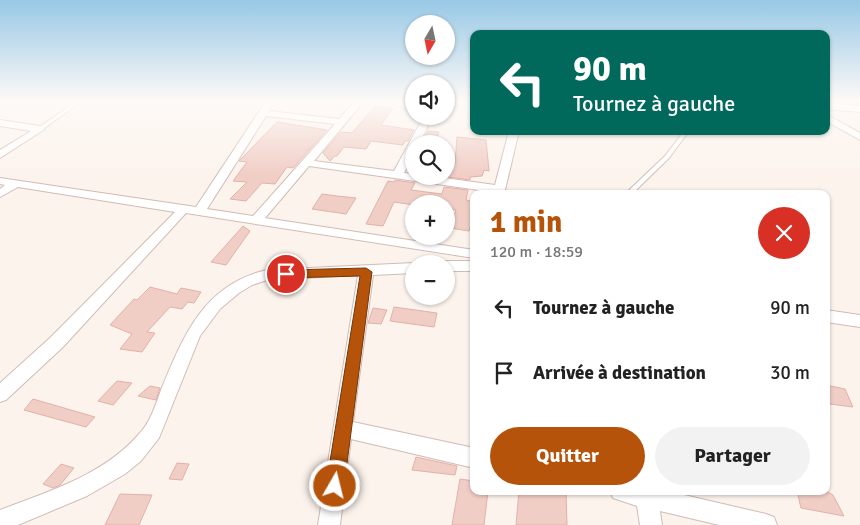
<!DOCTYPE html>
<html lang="fr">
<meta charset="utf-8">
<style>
:root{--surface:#fff;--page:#f2f2f2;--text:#222;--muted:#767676;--accent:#b45309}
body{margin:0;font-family:Signika,sans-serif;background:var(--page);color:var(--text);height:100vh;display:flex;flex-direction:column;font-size:19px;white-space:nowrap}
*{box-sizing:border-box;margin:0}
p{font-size:16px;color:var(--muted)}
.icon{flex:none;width:28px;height:28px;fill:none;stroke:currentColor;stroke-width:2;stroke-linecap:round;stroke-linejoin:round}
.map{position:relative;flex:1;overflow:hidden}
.panel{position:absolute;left:470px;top:190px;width:360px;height:305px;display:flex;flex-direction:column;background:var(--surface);border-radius:10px;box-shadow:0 1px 4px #0004}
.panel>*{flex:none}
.top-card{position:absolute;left:470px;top:30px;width:360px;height:105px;border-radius:10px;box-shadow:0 1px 4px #0004;background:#00695c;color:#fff;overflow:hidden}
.needle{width:32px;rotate:189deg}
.controls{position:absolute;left:405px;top:15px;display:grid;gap:10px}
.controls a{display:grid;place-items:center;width:50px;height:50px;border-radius:50%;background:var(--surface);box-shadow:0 1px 4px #0004;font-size:25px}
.pin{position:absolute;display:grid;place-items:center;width:42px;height:42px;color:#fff;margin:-21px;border:2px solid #fff;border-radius:50%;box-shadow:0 1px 5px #0007}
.me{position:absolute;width:55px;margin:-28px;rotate:8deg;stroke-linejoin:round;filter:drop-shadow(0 0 4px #0008)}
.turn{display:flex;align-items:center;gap:18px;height:105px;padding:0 20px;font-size:22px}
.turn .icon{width:65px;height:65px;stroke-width:2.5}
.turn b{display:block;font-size:35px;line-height:42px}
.round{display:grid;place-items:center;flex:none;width:52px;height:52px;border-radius:26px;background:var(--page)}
.headline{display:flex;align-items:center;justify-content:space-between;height:85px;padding:0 20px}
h1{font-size:30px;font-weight:700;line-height:38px;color:var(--accent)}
.cta{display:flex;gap:10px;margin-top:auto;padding:10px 20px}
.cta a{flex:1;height:58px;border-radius:30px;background:var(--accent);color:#fff;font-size:20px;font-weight:700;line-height:58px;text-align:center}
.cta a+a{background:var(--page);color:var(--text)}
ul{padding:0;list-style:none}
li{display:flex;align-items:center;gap:15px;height:65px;padding:0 20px}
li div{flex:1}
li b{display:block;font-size:19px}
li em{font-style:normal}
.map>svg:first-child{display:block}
</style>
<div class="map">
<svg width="860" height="525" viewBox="0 0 860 525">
<rect width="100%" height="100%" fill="#fcf3ed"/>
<g fill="#f0cec6" stroke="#e2b1a7">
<polygon points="375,106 393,108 381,125 414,130 408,141 405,141 403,145 371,141 366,149 344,147 337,156 335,156 330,161 323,153 341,132 352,133"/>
<polygon points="277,122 327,130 293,168 287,167 275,184 262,183 246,201 230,199 247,182 233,181 247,162 239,161"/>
<polygon points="428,131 439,132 434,144 422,143"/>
<polygon points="457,137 486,140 489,171 484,170 482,176 470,177 470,180 448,177 452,164 455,164"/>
<polygon points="395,180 415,183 411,190 442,194 444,187 468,190 466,200 473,202 470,214 474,215 469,231 450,228 456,210 446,209 446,204 414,205 394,202 383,226 366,224 388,181 394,182"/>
<polygon points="322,194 337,196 356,198 346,214 312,209"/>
<polygon points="243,226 250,231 226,265 211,262"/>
<polygon points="150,287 177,294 181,288 201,292 194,303 188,302 182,309 170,307 147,332 155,333 142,352 120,349 132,334 110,325 134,299 137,300"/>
<polygon points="394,307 437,313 434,327 390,321"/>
<polygon points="373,308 387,310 381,324 368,323"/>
<polygon points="117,381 132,383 113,405 98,401"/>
<polygon points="826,385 845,389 853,407 830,404 826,398"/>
<polygon points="150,386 160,388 156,400 138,396"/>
<polygon points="33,399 95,417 86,427 24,410"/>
<polygon points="416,457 457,466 455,475 412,470"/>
<polygon points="177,463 189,464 182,480 169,479"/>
<polygon points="61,464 74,468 60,485 53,488 43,484"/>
<polygon points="460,479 474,481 474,491 488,491 484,525 452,525"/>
<polygon points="519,491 566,491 567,525 516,525"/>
<polygon points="797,491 826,491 833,495 844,516 801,508"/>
<polygon points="120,494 152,495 139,525 105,525"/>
</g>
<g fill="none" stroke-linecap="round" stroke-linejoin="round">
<g stroke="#d1bbb5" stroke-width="2">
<g id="service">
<polygon points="77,101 82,101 42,130 38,130 38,128"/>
<polygon points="684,131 689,131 669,158 632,194 625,194 665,156"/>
</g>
</g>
<g stroke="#d1bbb5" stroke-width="2">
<g id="minor">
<path d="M266,101H275L269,111L339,119L355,101H364L314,161L394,171L424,116H433L419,144H414V154L404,173L414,174V176H430L495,185L509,131H519L504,194H492L493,192L309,166L265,218L474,250V258L186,213L63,347L6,400L0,402V383L51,337L175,212L18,187L0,197V189L5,185L0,184V178L196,207ZM266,116L335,124L253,216L207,209Z"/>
<polygon points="384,101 398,101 414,106 414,112"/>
<polygon points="826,103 860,106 860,112 826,109"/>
<polygon points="826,114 860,133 860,140 826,121"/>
<polygon points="0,120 40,126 45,129 0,158 0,150 31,131 0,126"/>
<polygon points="446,261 474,261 474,271 446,271 446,264 440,264"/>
<path d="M414,263L416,264H414V273L373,275L353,422L474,448V468L351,439L340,525H318L358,275L267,280L252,285L239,293L220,309L200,336L159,438L141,461L125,474L87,496L18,525H0V510C49,491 104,475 139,434C150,423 156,404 161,390C183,336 204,284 267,270Z"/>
<polygon points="826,310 860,315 860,327 826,322"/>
<polygon points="610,491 667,491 766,514 774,517 777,525 719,525 660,511 662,525 640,525 637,506 613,498"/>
</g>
</g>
<use href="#service" fill="#fff" fill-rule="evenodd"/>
<use href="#minor" fill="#fff" fill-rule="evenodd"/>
</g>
<linearGradient id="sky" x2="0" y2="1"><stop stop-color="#98c8e6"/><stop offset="0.58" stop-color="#fefaf7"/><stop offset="1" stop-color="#fefaf7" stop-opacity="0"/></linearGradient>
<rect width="860" height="175" fill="url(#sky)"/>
<polygon fill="#b45309" stroke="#753606" points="366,268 372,272 344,486 341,493 335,495 329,493 326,486 360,276 286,278 280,274 286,270"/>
</svg>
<div class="controls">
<a><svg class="needle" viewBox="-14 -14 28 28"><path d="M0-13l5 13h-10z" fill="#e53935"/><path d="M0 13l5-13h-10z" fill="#767676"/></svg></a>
<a><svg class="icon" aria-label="sound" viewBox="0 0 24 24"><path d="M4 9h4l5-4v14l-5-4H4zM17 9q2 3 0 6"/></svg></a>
<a><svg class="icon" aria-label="search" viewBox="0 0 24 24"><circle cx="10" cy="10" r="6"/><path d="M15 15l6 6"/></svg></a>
<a>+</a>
<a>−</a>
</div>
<div class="pin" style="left:286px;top:274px;background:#d93025"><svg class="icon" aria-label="arrive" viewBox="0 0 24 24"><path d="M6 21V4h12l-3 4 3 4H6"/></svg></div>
<svg class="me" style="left:335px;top:486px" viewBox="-20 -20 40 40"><circle r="17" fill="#b45309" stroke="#fff" stroke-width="3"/><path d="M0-11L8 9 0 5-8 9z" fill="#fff"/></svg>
<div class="top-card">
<div class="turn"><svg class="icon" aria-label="left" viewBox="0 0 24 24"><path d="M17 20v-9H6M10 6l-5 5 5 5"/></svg><div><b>90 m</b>Tournez à gauche</div></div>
</div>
<section class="panel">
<div class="headline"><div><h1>1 min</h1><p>120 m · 18:59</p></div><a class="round" style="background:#d93025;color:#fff"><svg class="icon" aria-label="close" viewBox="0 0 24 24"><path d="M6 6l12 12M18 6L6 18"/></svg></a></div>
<ul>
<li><svg class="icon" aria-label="left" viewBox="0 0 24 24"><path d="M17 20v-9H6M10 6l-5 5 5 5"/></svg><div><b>Tournez à gauche</b></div><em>90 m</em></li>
<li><svg class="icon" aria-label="arrive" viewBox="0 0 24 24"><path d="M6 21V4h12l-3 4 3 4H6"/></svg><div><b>Arrivée à destination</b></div><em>30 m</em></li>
</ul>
<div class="cta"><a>Quitter</a><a>Partager</a></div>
</section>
</div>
